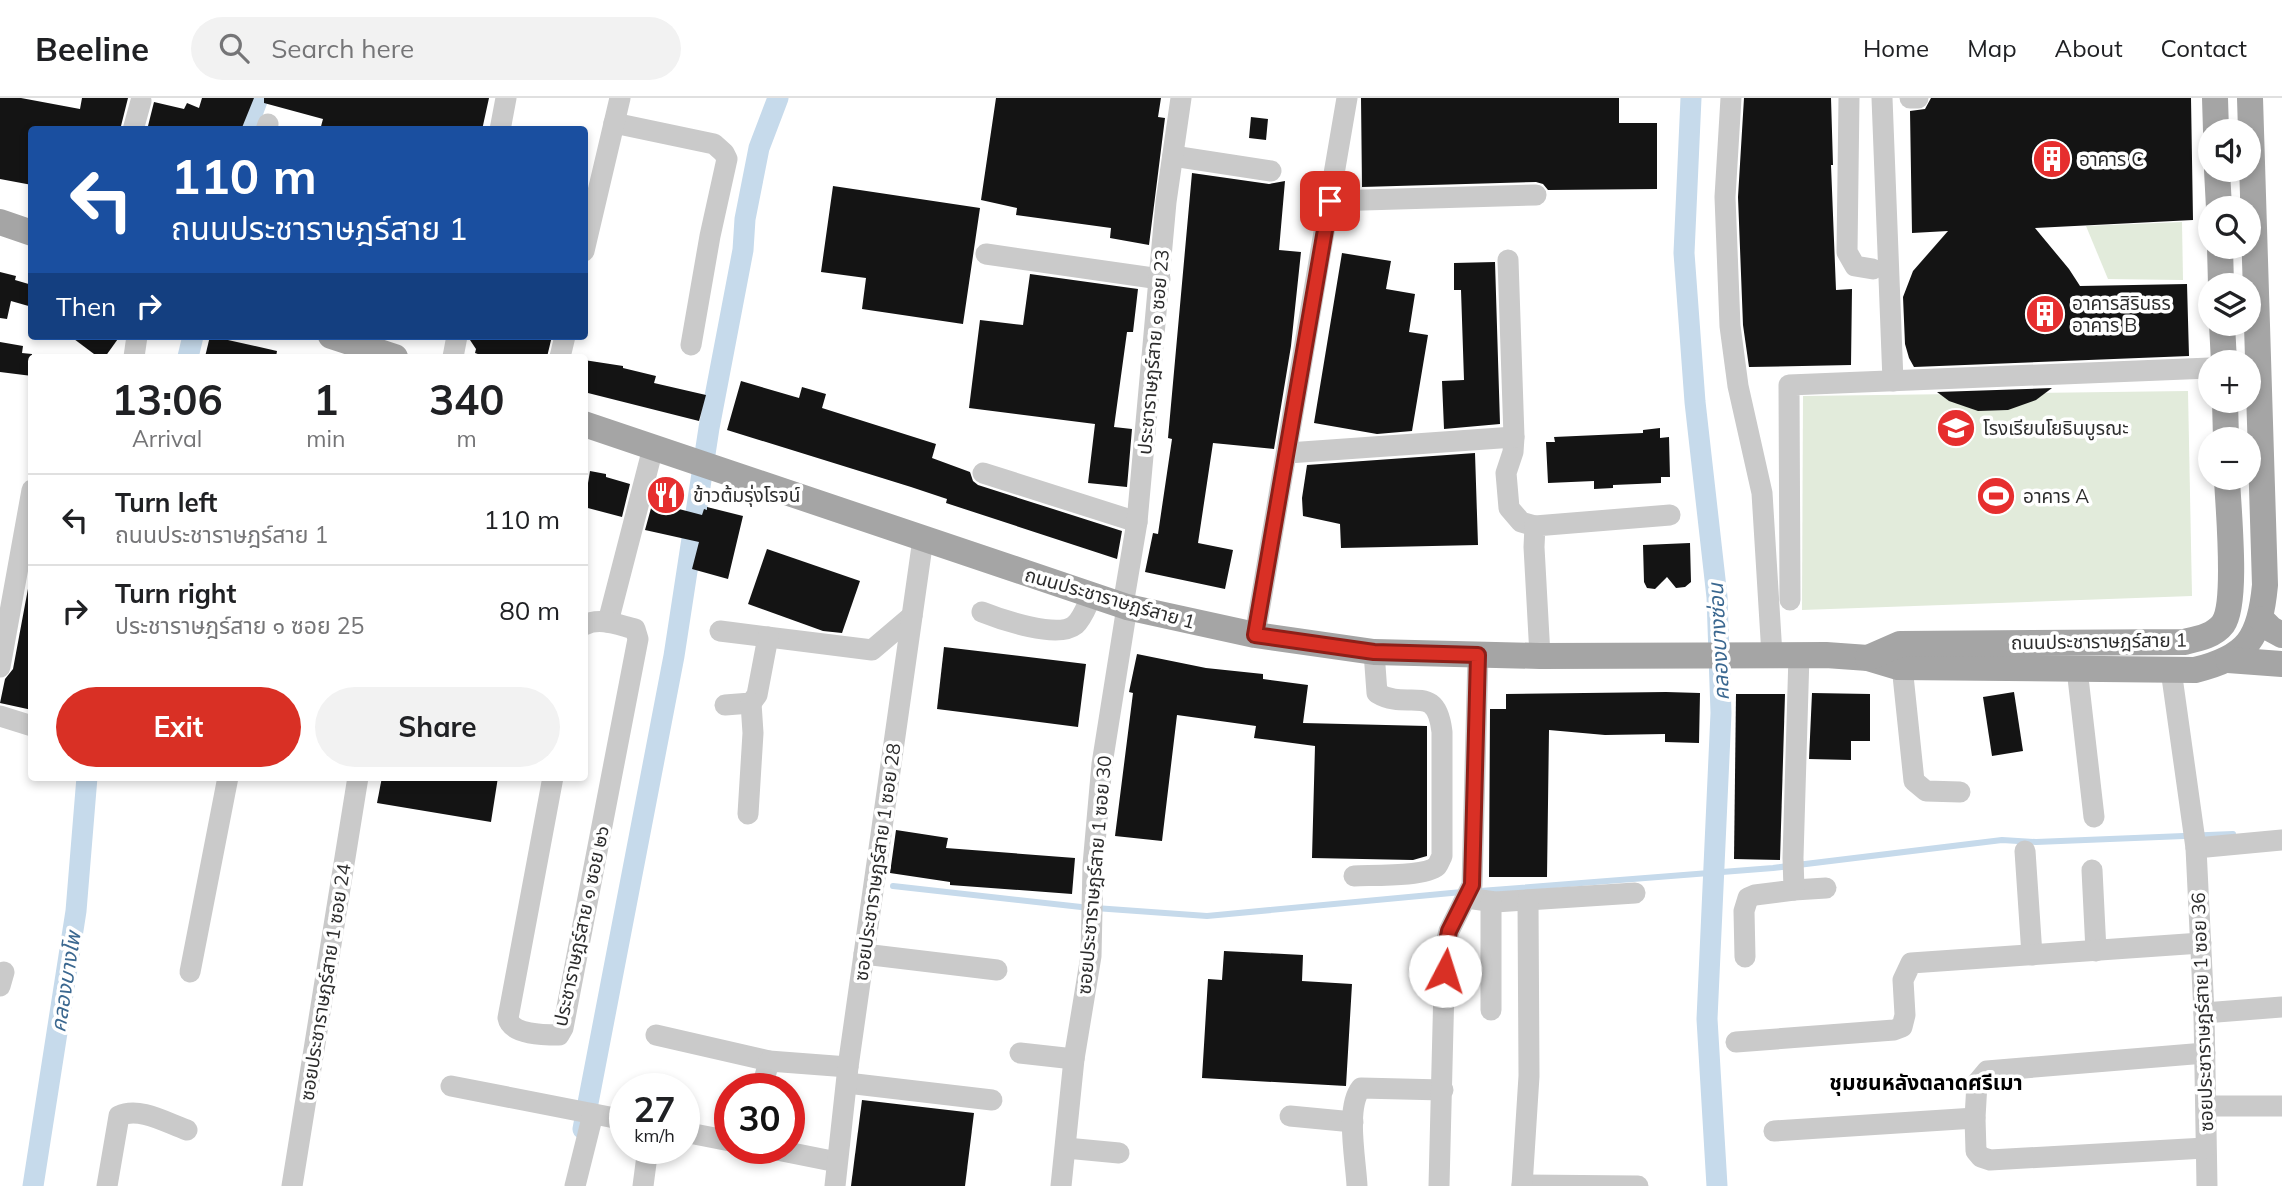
<!DOCTYPE html>
<meta charset="utf-8">
<style>
:root{--surface:#fff;--page:#f2f2f2;--text:#202124;--muted:#757577;--line:#e0e0e0;--accent:#d93025}
body{margin:0;font-family:Mulish,"Noto Sans Thai",sans-serif;background:var(--page);color:var(--text);height:100vh;display:flex;flex-direction:column;font-size:26px;white-space:nowrap}
*{box-sizing:border-box;margin:0}
p{font-size:23px;color:var(--muted)}
.icon{flex:none;width:38px;height:38px;fill:none;stroke:currentColor;stroke-width:2;stroke-linecap:round;stroke-linejoin:round}
.map{position:relative;flex:1;overflow:hidden}
.drawer{position:absolute;left:28px;top:256px;width:560px;height:427px;display:flex;flex-direction:column;background:var(--surface);border-radius:7px;box-shadow:0 4px 10px #0003}
.drawer>*{flex:none}
.hud{position:absolute;left:28px;top:28px;width:560px;height:214px;border-radius:7px;box-shadow:0 4px 10px #0003;background:#1a4fa0;color:#fff;overflow:hidden}
.controls{position:absolute;left:2198px;top:21px;display:grid;gap:14px}
.controls a{display:grid;place-items:center;width:63px;height:63px;border-radius:50%;background:var(--surface);box-shadow:0 4px 10px #0003;font-size:35px}
.speed{position:absolute;left:609px;top:975px;display:flex;gap:14px;font-size:35px;font-weight:700;text-align:center}
.speed>*{display:grid;place-content:center;width:91px;height:91px;border-radius:50%;background:var(--surface);box-shadow:0 4px 10px #0003;line-height:1}
.speed small{font-size:18px;font-weight:400}
.speed .limit{border:10px solid #d22;background:#fff;color:#111}
.pin{position:absolute;display:grid;place-items:center;width:60px;height:60px;color:#fff;margin:-30px;border-radius:14px;box-shadow:0 4px 10px #0006}
.me{position:absolute;width:77px;margin:-38px;rotate:5deg;stroke-linejoin:round;filter:drop-shadow(0 0 5px #0008)}
.turn{display:flex;align-items:center;gap:24px;height:147px;padding:0 28px;font-size:32px}
.turn .icon{width:91px;height:91px;stroke-width:2.5}
.turn b{display:block;font-size:49px;line-height:60px}
.then{display:flex;align-items:center;height:66px;padding:0 28px;background:#0003;gap:14px;font-size:26px}
.eta{display:flex;justify-content:space-evenly;align-items:center;height:119px;text-align:center}
.eta b{font-size:42px;font-weight:700;line-height:49px}
.primary-button{display:flex;gap:14px;margin-top:auto;padding:14px 28px}
.primary-button a{flex:1;height:80px;border-radius:42px;background:var(--accent);color:#fff;font-size:28px;font-weight:700;line-height:80px;text-align:center}
.primary-button a+a{background:var(--page);color:var(--text)}
ul{padding:0;list-style:none}
li{display:flex;align-items:center;gap:21px;height:91px;padding:0 28px;border-top:2px solid var(--line)}
li div{flex:1}
li b{display:block;font-size:26px}
li em{font-style:normal}
header{display:flex;align-items:center;gap:42px;box-sizing:border-box;height:98px;padding:0 35px;background:var(--surface);border-bottom:2px solid var(--line)}
header strong{font-size:33px}
nav{display:flex;gap:38px;margin-inline-start:auto;font-size:24px}
.search{width:490px;height:63px;background:var(--page);display:flex;align-items:center;gap:18px;box-sizing:border-box;padding:0 24px;border-radius:38px;color:var(--muted);font-size:26px}
.map>svg:first-child{display:block}
</style>
<header>
<strong>Beeline</strong>
<div class="search"><svg class="icon" aria-label="search" viewBox="0 0 24 24"><circle cx="10" cy="10" r="6"/><path d="M15 15l6 6"/></svg>Search here</div>
<nav><a>Home</a><a>Map</a><a>About</a><a>Contact</a></nav>
</header>
<div class="map">
<svg width="2282" height="1088" viewBox="0 0 2282 1088">
<rect width="100%" height="100%" fill="#fff"/>
<g fill="#e2ebdb">
<polygon points="2182,124 2183,182 2108,181 2086,128"/>
<polygon points="2188,293 2192,498 1802,512 1803,298"/>
</g>
<g fill="none" stroke-linecap="round" stroke-linejoin="round">
<g stroke="#c6daeb" stroke-width="6">
<polyline points="893,788 1081,809 1207,818 1462,794"/>
<polyline points="1480,793 1773,770 2002,742 2036,744 2233,736"/>
</g>
<g stroke="#c6daeb" stroke-width="21">
<polyline points="1691,0 1684,155 1695,304 1717,499 1721,615 1707,921 1717,1088"/>
<polyline points="246,32 258,0"/>
<polyline points="188,259 193,238"/>
<polyline points="583,1031 674,558 709,330 743,152 745,121 759,50 778,0"/>
<polyline points="33,1088 76,813 87,679"/>
</g>
</g>
<g fill="#141414">
<polygon points="0,0 21,0 80,11 82,0 128,0 120,32 32,32 32,87 0,81"/>
<polygon points="202,0 254,0 241,32 147,32 154,4 184,11 187,5 199,10"/>
<polygon points="264,0 489,0 482,32 320,32 323,21 264,5"/>
<polygon points="996,0 1161,0 1158,19 1165,20 1149,147 1110,140 1111,130 1016,117 1017,110 981,102"/>
<polygon points="1361,0 1619,0 1619,25 1657,25 1657,91 1548,92 1543,86 1536,84 1362,89"/>
<polygon points="1744,0 1831,0 1833,67 1831,67 1836,192 1852,191 1851,267 1749,269 1743,227 1738,99"/>
<polygon points="1931,0 2191,0 2193,122 2035,130 2069,171 2080,188 2187,186 2189,258 1914,269 1909,260 1905,246 1903,199 1913,173 1948,133 1912,135 1910,13 1925,11"/>
<polygon points="1251,19 1268,21 1266,42 1249,40"/>
<polygon points="1192,75 1269,86 1285,83 1279,152 1301,154 1291,248 1274,351 1213,345 1198,445 1233,452 1225,491 1145,474 1153,435 1158,436 1172,341 1168,340"/>
<polygon points="833,88 980,110 963,226 862,211 866,180 821,174"/>
<polygon points="1342,155 1391,163 1386,191 1415,196 1409,234 1428,237 1412,333 1377,336 1314,325"/>
<polygon points="1495,164 1500,326 1444,331 1442,283 1464,282 1461,192 1454,192 1454,165"/>
<polygon points="0,174 16,178 15,182 32,187 32,209 11,203 7,221 0,220"/>
<polygon points="1030,176 1138,191 1133,234 1127,234 1114,329 1132,331 1127,389 1088,385 1095,326 969,310 980,222 1023,227"/>
<polygon points="70,238 120,238 105,259 98,259"/>
<polygon points="210,238 277,253 276,259 205,259"/>
<polygon points="470,238 552,238 547,259 486,259 475,255 476,251 470,242"/>
<polygon points="0,244 23,248 22,255 32,256 32,278 0,274"/>
<polygon points="584,262 623,268 623,270 656,278 654,285 706,297 699,323 584,294"/>
<polygon points="741,283 799,300 802,289 826,296 822,310 936,346 932,360 970,374 973,383 978,387 1122,433 1117,461 946,405 947,401 911,389 727,332"/>
<polygon points="2052,290 2036,302 2008,312 1978,313 1949,303 1937,294"/>
<polygon points="1660,330 1660,340 1669,339 1670,379 1661,379 1661,385 1613,387 1613,390 1594,391 1594,383 1548,385 1546,344 1555,344 1554,339 1643,335 1643,332"/>
<polygon points="1475,355 1478,447 1341,450 1340,426 1303,418 1302,400 1307,367"/>
<polygon points="590,373 606,376 606,379 630,386 622,419 584,409"/>
<polygon points="656,392 671,396 669,404 680,406 679,411 702,417 704,411 707,412 707,409 743,418 728,481 692,471 699,444 645,432"/>
<polygon points="1690,445 1691,484 1685,489 1676,490 1667,479 1655,491 1647,490 1644,484 1643,447"/>
<polygon points="767,451 860,483 842,535 823,533 748,506"/>
<polygon points="30,480 32,480 32,612 0,605 5,581 13,571"/>
<polygon points="944,549 1086,566 1078,629 937,611"/>
<polygon points="1137,556 1206,570 1263,576 1263,581 1308,587 1303,625 1427,628 1427,758 1413,762 1312,760 1315,648 1254,640 1256,628 1177,617 1162,743 1115,738 1133,595 1129,594"/>
<polygon points="1666,594 1700,595 1699,645 1665,644 1665,636 1605,637 1549,632 1547,779 1489,779 1490,611 1506,611 1506,596"/>
<polygon points="2014,594 2023,653 1992,658 1983,599"/>
<polygon points="1812,595 1870,596 1870,643 1851,643 1851,662 1809,661"/>
<polygon points="1736,596 1785,596 1780,762 1734,761"/>
<polygon points="382,679 498,679 491,724 377,705"/>
<polygon points="896,732 948,740 946,750 1075,760 1072,796 950,787 950,784 890,775"/>
<polygon points="1224,853 1303,857 1302,883 1352,886 1346,988 1202,980 1208,881 1222,882"/>
<polygon points="862,1002 974,1015 965,1088 851,1088"/>
</g>
<g fill="none" stroke-linecap="round" stroke-linejoin="round">
<g stroke="#cacaca" stroke-width="21">
<polyline points="1731,0 1725,99 1730,228 1738,288 1762,395 1772,557"/>
<polyline points="1849,0 1847,154 1855,168 1873,171"/>
<polyline points="1882,0 1893,283"/>
<polyline points="1910,0 1918,0"/>
<polyline points="614,25 714,46 724,55 727,61 710,138 691,247"/>
<polyline points="133,32 141,3"/>
<polyline points="266,32 268,26"/>
<polyline points="500,32 506,0"/>
<polyline points="1173,58 1271,73"/>
<polyline points="1330,103 1536,97"/>
<polyline points="584,153 620,0"/>
<polyline points="986,156 1160,181"/>
<polyline points="1508,162 1514,339 1513,354 1506,375 1509,410 1521,424 1535,428"/>
<polyline points="134,259 137,238"/>
<polyline points="453,259 457,238"/>
<polyline points="560,259 565,238"/>
<polyline points="1288,355 1514,339"/>
<polyline points="983,375 1137,424"/>
<polyline points="1790,502 1789,287 2210,270"/>
<polyline points="1123,507 1137,424 1166,104 1181,0"/>
<path d="M982,514C1002,522 1058,541 1075,527C1083,520 1087,507 1092,497"/>
<polyline points="608,524 653,350"/>
<polyline points="720,533 872,552 912,518"/>
<polyline points="1255,537 1347,0"/>
<polyline points="1540,558 1534,449 1535,428 1670,417"/>
<polyline points="1902,568 1914,683 1926,693 1960,694"/>
<polyline points="0,569 32,392"/>
<polyline points="2077,571 2094,719"/>
<polyline points="2171,572 2196,750 2204,915 2207,1088"/>
<polyline points="725,607 751,605 757,597 768,539"/>
<polyline points="0,618 32,628"/>
<path d="M553,679L508,920C511,937 545,937 559,937L563,930L638,541L635,531C618,527 600,519 584,527"/>
<polyline points="748,716 753,635 751,605"/>
<polyline points="2196,750 2282,742"/>
<polyline points="2025,753 2032,857"/>
<polyline points="2092,772 2096,853"/>
<path d="M1354,778C1371,777 1425,779 1437,768C1439,765 1440,762 1442,758V634C1436,582 1408,614 1377,595L1374,554"/>
<polyline points="1794,792 1826,790"/>
<polyline points="1467,800 1495,804 1635,795"/>
<polyline points="1491,804 1491,912"/>
<polyline points="864,856 997,872"/>
<polyline points="1745,859 1744,813 1748,800 1755,797 1794,792 1793,760 1799,557"/>
<polyline points="190,874 228,679"/>
<polyline points="0,888 4,874"/>
<polyline points="2204,915 2282,909"/>
<polyline points="656,937 769,963"/>
<polyline points="1736,944 1894,932 1902,929 1905,917 1903,882 1911,865 2201,845"/>
<polyline points="1020,955 1074,961"/>
<polyline points="2205,955 1987,973 1977,985 1975,1020 1976,1053 1981,1059 1990,1062 2205,1050"/>
<polyline points="847,985 992,1002"/>
<polyline points="451,988 625,1022"/>
<polyline points="762,990 769,963 848,969"/>
<polyline points="2207,1008 2282,1008"/>
<polyline points="1290,1018 1353,1024"/>
<polyline points="1774,1033 1975,1020"/>
<polyline points="684,1034 730,1043"/>
<polyline points="767,1050 837,1064"/>
<polyline points="1066,1050 1119,1055"/>
<polyline points="1522,1087 1638,1088"/>
<path d="M107,1088L119,1018C139,1008 167,1025 187,1032"/>
<polyline points="292,1088 358,679"/>
<polyline points="575,1088 593,1016"/>
<polyline points="643,1088 648,1050"/>
<polyline points="835,1088 848,969 923,441"/>
<polyline points="1061,1088 1074,961 1091,858 1093,767 1102,666 1127,509"/>
<path d="M1357,1088C1356,1063 1345,1010 1361,990L1443,992"/>
<polyline points="1439,1088 1445,849 1449,833 1472,787 1478,557"/>
<polyline points="1522,1088 1529,978 1528,802"/>
</g>
<g stroke="#a5a5a5" stroke-width="26">
<polyline points="2215,0 2216,33"/>
<polyline points="2217,72 2219,110"/>
<polyline points="0,124 32,135"/>
<polyline points="2220,149 2221,187"/>
<polyline points="2222,226 2224,264"/>
<polyline points="331,238 395,259"/>
<polyline points="2225,303 2226,341"/>
<path d="M584,326L1127,509L1255,537L1374,554L1540,558L1826,557L1868,560L1898,569L2195,572C2248,559 2260,540 2265,487L2250,0"/>
<polyline points="2261,521 2271,531 2282,537"/>
<path d="M1868,560L1900,546L2184,544C2197,541 2214,538 2223,526C2238,505 2228,410 2227,380"/>
<polyline points="2228,562 2282,566"/>
</g>
</g>
<g fill="none" stroke-linecap="round" stroke-linejoin="round">
<g stroke="#8d1f18" stroke-width="18">
<polyline id="route" points="1330,103 1255,537 1374,554 1478,557 1472,787 1449,833 1446,849 1445,873"/>
</g>
<use href="#route" stroke="#d93025" stroke-width="12"/>
</g>
<defs>
<g id="building-disc" transform="scale(2.0125)"><circle r="9.5" fill="#e62e2e" stroke="#fff"/><path d="M-4-6H4V6H1V3H-1V6H-4ZM-2.5-4.3h1.7v1.8h-1.7ZM.8-4.3h1.7v1.8H.8ZM-2.5-1h1.7V.8h-1.7ZM.8-1h1.7V.8H.8Z" fill="#fff"/></g>
<g id="school-disc" transform="scale(2.0125)"><circle r="9.5" fill="#e62e2e" stroke="#fff"/><path d="M0-5L7-2L0 1L-7-2ZM-4 1L0 2.5L4 1V4Q0 6-4 4Z" fill="#fff"/></g>
<g id="restaurant-disc" transform="scale(2.0125)"><circle r="9.5" fill="#e62e2e" stroke="#fff"/><path d="M-5-6h1v4h1v-4h1v4h1v-4h1v5L-1.5 .5V6h-2V.5L-5-1ZM5-6V6H3V1.5H1.5Q1.5-4 5-6Z" fill="#fff"/></g>
<g id="stadium-disc" transform="scale(2.0125)"><circle r="9.5" fill="#e62e2e" stroke="#fff"/><path d="M0-5a6.5 5 0 1 0 0 10a6.5 5 0 1 0 0-10ZM-3.5-1.8h7v3.6h-7Z" fill="#fff"/></g>
</defs>
<g fill-rule="evenodd">
<use href="#building-disc" x="2052" y="61"/>
<use href="#building-disc" x="2045" y="216"/>
<use href="#school-disc" x="1956" y="330"/>
<use href="#restaurant-disc" x="666" y="397"/>
<use href="#stadium-disc" x="1996" y="398"/>
</g>
<g text-anchor="middle" dominant-baseline="central" stroke-width="7" stroke-linejoin="round" paint-order="stroke">
<g font-size="19" fill="#2d2d2d" stroke="#fff" text-anchor="start">
<text x="2079" y="61">อาคาร C</text>
<text x="2072" y="205">อาคารสิรินธร<tspan x="2072" dy="22">อาคาร B</tspan></text>
<text x="1983" y="330">โรงเรียนโยธินบูรณะ</text>
<text x="693" y="397">ข้าวต้มรุ่งโรจน์</text>
<text x="2023" y="398">อาคาร A</text>
</g>
<g font-size="19" fill="#2d2d2d" stroke="#fff">
<text transform="translate(1153 254) rotate(-85)">ประชาราษฎร์สาย ๑ ซอย 23</text>
<text transform="translate(1110 500) rotate(16)">ถนนประชาราษฎร์สาย 1</text>
<text transform="translate(2099 543) rotate(-1)">ถนนประชาราษฎร์สาย 1</text>
<text transform="translate(877 764) rotate(-82)">ซอยประชาราษฎร์สาย 1 ซอย 28</text>
<text transform="translate(1094 777) rotate(-85)">ซอยประชาราษฎร์สาย 1 ซอย 30</text>
<text transform="translate(581 828) rotate(-78)">ประชาราษฎร์สาย ๑ ซอย ๒๖</text>
<text transform="translate(325 884) rotate(-81)">ซอยประชาราษฎร์สาย 1 ซอย 24</text>
<text transform="translate(2202 914) rotate(-92)">ซอยประชาราษฎร์สาย 1 ซอย 36</text>
</g>
<g font-size="21" font-style="italic" fill="#3b6890" stroke="#fff">
<text transform="translate(1718 544) rotate(-93)">คลองบางซ่อน</text>
<text transform="translate(65 884) rotate(-81)">คลองบางโพ</text>
</g>
<g font-size="21" font-weight="bold" fill="#000" stroke="#fff">
<text x="1926" y="984">ชุมชนหลังตลาดศรีเมา</text>
</g>
</g>
</svg>
<div class="controls">
<a><svg class="icon" aria-label="sound" viewBox="0 0 24 24"><path d="M4 9h4l5-4v14l-5-4H4zM17 9q2 3 0 6"/></svg></a>
<a><svg class="icon" aria-label="search" viewBox="0 0 24 24"><circle cx="10" cy="10" r="6"/><path d="M15 15l6 6"/></svg></a>
<a><svg class="icon" aria-label="layers" viewBox="0 0 24 24"><path d="M12 4l9 5-9 5-9-5zM3 14l9 5 9-5"/></svg></a>
<a>+</a>
<a>−</a>
</div>
<div class="speed"><div>27<small>km/h</small></div><div class="limit">30</div></div>
<div class="pin" style="left:1330px;top:103px;background:#d93025"><svg class="icon" aria-label="arrive" viewBox="0 0 24 24"><path d="M6 21V4h12l-3 4 3 4H6"/></svg></div>
<svg class="me" style="left:1445px;top:873px" viewBox="-20 -20 40 40"><circle r="19" fill="#fff"/><path d="M0-13L10 11 0 6-10 11z" fill="#d93025"/></svg>
<div class="hud">
<div class="turn"><svg class="icon" aria-label="left" viewBox="0 0 24 24"><path d="M17 20v-9H6M10 6l-5 5 5 5"/></svg><div><b>110 m</b>ถนนประชาราษฎร์สาย 1</div></div>
<div class="then">Then<svg class="icon" aria-label="right" viewBox="0 0 24 24"><path d="M7 20v-9h11M14 6l5 5-5 5"/></svg></div>
</div>
<section class="drawer">
<div class="eta">
<div><b>13:06</b><p>Arrival</p></div>
<div><b>1</b><p>min</p></div>
<div><b>340</b><p>m</p></div>
</div>
<ul>
<li><svg class="icon" aria-label="left" viewBox="0 0 24 24"><path d="M17 20v-9H6M10 6l-5 5 5 5"/></svg><div><b>Turn left</b><p>ถนนประชาราษฎร์สาย 1</p></div><em>110 m</em></li>
<li><svg class="icon" aria-label="right" viewBox="0 0 24 24"><path d="M7 20v-9h11M14 6l5 5-5 5"/></svg><div><b>Turn right</b><p>ประชาราษฎร์สาย ๑ ซอย 25</p></div><em>80 m</em></li>
</ul>
<div class="primary-button"><a>Exit</a><a>Share</a></div>
</section>
</div>
